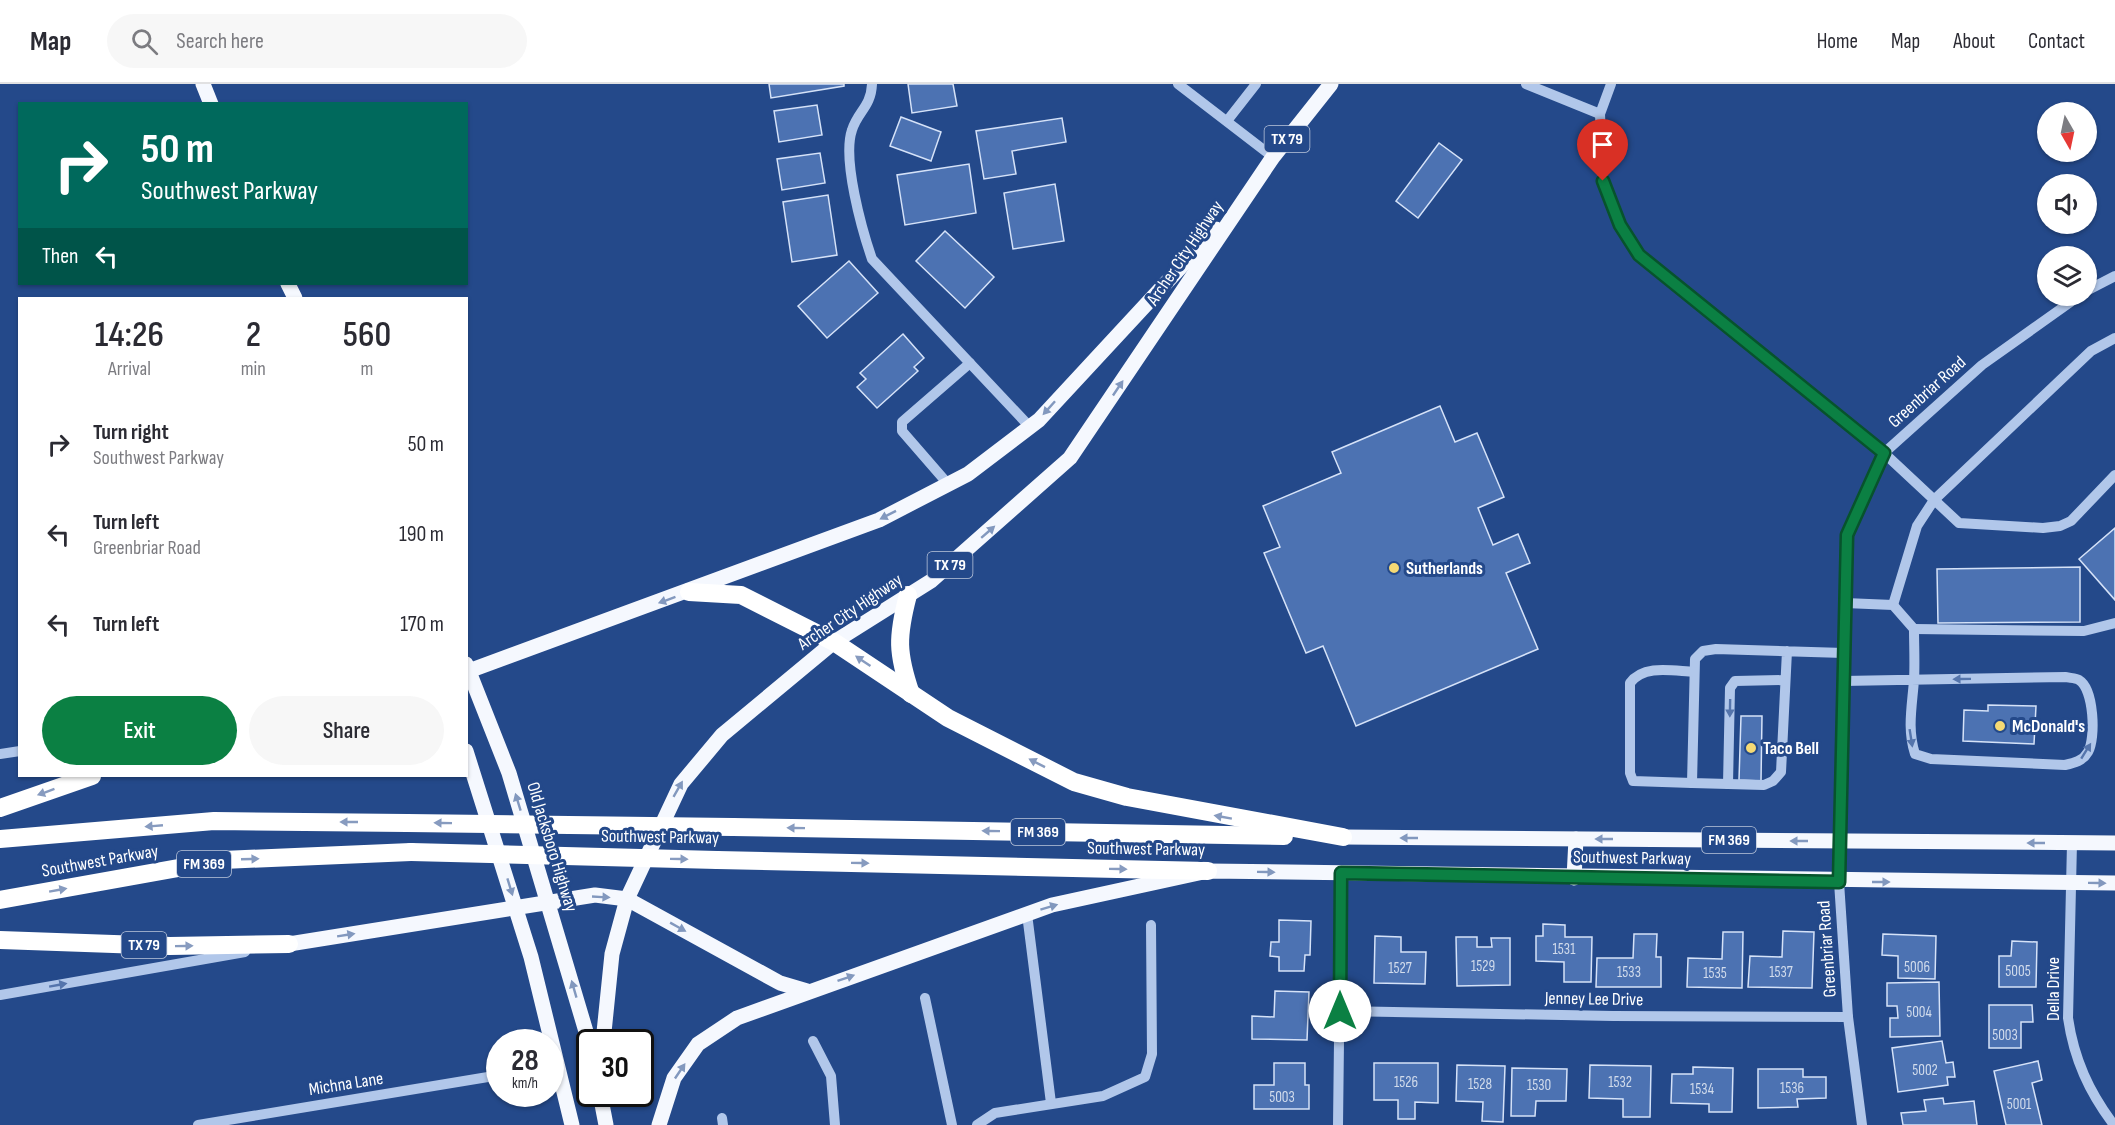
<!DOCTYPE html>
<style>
:root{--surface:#fff;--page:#f7f7f7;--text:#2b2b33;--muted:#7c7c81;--line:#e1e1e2;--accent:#0b8043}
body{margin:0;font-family:"Sofia Sans Condensed",sans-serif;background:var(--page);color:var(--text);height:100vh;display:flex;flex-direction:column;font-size:22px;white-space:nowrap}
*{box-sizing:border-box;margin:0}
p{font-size:20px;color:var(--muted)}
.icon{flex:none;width:33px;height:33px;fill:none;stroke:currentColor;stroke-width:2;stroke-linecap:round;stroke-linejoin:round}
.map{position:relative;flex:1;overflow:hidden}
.drawer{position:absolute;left:18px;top:213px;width:450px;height:480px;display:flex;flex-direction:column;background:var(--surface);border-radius:0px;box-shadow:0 2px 4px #0004}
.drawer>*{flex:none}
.hud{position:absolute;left:18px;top:18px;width:450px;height:183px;border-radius:0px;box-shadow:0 2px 4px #0004;background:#00695c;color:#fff;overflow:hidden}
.needle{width:39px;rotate:171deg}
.tools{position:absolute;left:2037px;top:18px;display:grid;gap:12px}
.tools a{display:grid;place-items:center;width:60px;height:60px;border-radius:50%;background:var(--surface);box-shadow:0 2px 4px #0004;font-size:30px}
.speed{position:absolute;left:486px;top:945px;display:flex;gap:12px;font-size:30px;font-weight:700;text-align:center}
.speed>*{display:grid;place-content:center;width:78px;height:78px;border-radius:50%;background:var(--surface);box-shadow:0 2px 4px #0004;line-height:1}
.speed small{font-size:15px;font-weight:400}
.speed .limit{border:3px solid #111;border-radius:9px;background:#fff;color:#111}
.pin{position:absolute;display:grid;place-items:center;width:51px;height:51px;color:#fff;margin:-62px -26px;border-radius:50% 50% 50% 0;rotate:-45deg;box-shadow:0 0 6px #0007}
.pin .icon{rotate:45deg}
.me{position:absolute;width:66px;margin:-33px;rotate:0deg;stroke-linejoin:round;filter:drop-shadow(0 0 4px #0008)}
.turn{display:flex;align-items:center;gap:21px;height:126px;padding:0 24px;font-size:27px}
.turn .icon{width:78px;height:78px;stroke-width:2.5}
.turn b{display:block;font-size:42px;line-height:51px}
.then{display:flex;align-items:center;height:57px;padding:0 24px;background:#0003;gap:12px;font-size:22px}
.eta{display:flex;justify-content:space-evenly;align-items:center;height:102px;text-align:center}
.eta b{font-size:36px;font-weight:600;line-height:42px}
.primary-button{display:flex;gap:12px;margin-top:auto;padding:12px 24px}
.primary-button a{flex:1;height:69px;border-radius:36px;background:var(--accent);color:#fff;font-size:24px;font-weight:600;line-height:69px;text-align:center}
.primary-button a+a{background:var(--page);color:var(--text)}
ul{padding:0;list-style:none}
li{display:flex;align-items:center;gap:18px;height:90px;padding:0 24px}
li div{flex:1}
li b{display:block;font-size:22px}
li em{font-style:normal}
header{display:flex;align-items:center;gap:36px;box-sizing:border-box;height:84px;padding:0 30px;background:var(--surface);border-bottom:2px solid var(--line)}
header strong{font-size:28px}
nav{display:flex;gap:33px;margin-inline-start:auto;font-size:21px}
.search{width:420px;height:54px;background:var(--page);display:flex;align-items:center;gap:15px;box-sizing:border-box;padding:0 21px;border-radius:33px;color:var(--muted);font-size:22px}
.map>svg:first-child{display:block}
</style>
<header>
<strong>Map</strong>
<div class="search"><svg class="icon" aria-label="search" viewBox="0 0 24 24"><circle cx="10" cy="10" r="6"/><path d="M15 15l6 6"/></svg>Search here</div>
<nav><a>Home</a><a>Map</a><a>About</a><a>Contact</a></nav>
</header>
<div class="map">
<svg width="2115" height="1041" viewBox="0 0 2115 1041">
<rect width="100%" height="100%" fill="#24498a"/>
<g fill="#4c72b2" stroke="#d5e2f8" stroke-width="1.5">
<polygon points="769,0 844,0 844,2 771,14"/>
<polygon points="908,0 953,0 957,22 912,29"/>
<polygon points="817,21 822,51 779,58 774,27"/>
<polygon points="901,33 941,48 931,77 890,62"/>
<polygon points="1062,34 1066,58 1012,67 1016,90 984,95 976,47"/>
<polygon points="1439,59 1462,76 1418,134 1396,117"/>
<polygon points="820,69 825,99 782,106 777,75"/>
<polygon points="969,80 976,129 905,141 897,91"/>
<polygon points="1055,100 1064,157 1013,165 1004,109"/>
<polygon points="828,111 837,171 792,178 783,118"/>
<polygon points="945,147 994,193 965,224 916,177"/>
<polygon points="849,177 878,209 827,254 798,222"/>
<polygon points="903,250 924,274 914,283 918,287 877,324 857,303 866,295 860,289"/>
<polygon points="1440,322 1455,358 1477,349 1504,413 1478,424 1493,461 1518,450 1530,479 1506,489 1538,565 1356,642 1323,562 1306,569 1264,469 1280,463 1263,422 1341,389 1332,368"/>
<polygon points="2115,444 2115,516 2079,475"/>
<polygon points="2080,483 2080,538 1938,539 1937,485"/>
<polygon points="1988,621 2036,622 2034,660 1963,657 1964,626 1988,627"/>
<polygon points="1741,632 1762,632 1761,697 1739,696"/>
<polygon points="1279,836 1311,837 1310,871 1305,871 1304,887 1279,887 1279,873 1270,872 1271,858 1279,858"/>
<polygon points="1543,840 1565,841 1565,853 1592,853 1591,898 1564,898 1564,878 1536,877 1536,852 1543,852"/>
<polygon points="1783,847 1814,848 1812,904 1748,903 1750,872 1782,873"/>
<polygon points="1723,848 1743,848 1742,904 1687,903 1688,874 1722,875"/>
<polygon points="1634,850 1657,850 1656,873 1661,873 1661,903 1596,903 1597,874 1633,874"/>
<polygon points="1883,850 1936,852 1935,895 1898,894 1898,872 1882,871"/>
<polygon points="1375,852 1401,853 1401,868 1426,868 1425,900 1374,899"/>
<polygon points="1456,853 1477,853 1477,863 1492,863 1491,854 1510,854 1510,901 1457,902"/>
<polygon points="2012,857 2037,858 2036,903 1999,903 1999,872 2011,872"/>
<polygon points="1939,898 1940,952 1890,953 1890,934 1898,934 1897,922 1887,922 1887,899"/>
<polygon points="1275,907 1309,908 1307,956 1252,955 1252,932 1274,933"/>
<polygon points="1989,921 2032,921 2033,938 2021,938 2021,964 1989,964"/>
<polygon points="1942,957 1946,979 1953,978 1955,993 1947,993 1948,1001 1898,1008 1892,964"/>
<polygon points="2038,977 2042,996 2032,999 2042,1041 2006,1041 1994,987"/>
<polygon points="1274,979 1305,979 1305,1001 1309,1001 1309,1025 1254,1025 1254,1001 1274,1001"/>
<polygon points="1374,979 1438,979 1438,1019 1415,1018 1415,1035 1398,1035 1398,1016 1374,1016"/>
<polygon points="1457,981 1505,982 1503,1038 1482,1037 1483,1018 1456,1017"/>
<polygon points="1590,981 1651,982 1650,1033 1623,1033 1623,1015 1589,1014"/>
<polygon points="1693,983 1733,984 1732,1028 1709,1028 1709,1020 1671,1019 1672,990 1693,990"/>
<polygon points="1512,984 1567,985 1566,1017 1536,1017 1535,1032 1511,1032"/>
<polygon points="1758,985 1803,985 1803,993 1826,993 1826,1014 1797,1015 1798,1023 1758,1024"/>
<polygon points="1943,1014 1944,1020 1974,1017 1977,1041 1903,1041 1901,1029 1926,1027 1924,1016"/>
</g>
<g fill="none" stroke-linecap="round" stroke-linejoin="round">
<g stroke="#b1c7ea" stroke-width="10">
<path d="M872,0C871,23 858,27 852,46C842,75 862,146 872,175L1030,343"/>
<polyline points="1178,0 1273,73"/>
<polyline points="1526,0 1600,30"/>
<polyline points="1611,0 1600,30 1603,97 1620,141 1639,171 1884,369 1959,439 2043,444 2060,442 2071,437 2115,391"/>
<polyline points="1227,37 1256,0"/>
<polyline points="2086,207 2115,192"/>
<polyline points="948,400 902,347 902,338 970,279"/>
<polyline points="1893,521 1917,442 1934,416 2091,267 2115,254"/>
<polyline points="1914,545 2084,547 2115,539"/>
<polyline points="1787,567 1781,688 1773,697 1764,701 1692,699 1695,575 1703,567 1716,565 1844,569"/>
<path d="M1843,597L2066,593C2069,594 2076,594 2079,596C2094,605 2096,654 2088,668C2083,677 2074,679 2065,681L1931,675L1915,670C1907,645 1912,623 1914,596C1915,579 1914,562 1914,545L1893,521L1845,519"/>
<polyline points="0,670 20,667"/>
<path d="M1692,699L1633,697L1630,689V599C1644,580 1673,587 1694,588"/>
<polyline points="1728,700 1730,604 1735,597 1785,596"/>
<path d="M2072,759L2068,934C2074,975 2089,1008 2114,1041"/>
<polyline points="1027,830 1051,1019"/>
<polyline points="0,911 245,868"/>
<polyline points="925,914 952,1041"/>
<polyline points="1340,927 1613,932 1848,933"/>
<polyline points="813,957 831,992 835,1041"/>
<polyline points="722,1034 723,1041"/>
<polyline points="198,1041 500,991"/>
<polyline points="977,1041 995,1029 1103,1012 1145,993 1152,970 1151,841"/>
<polyline points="1338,1041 1341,789"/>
<polyline points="1862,1041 1848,933 1839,798 1847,451 1884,369 1982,281 2079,212"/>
</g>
<g stroke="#f5f8fe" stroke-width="15">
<polyline points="203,0 211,20"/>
<polyline points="288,200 295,214"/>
<polyline points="466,580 509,689 590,961"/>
<polyline points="466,588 879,436 968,390 1039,336 1216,145"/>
<polyline points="466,667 531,873 572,1041"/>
<polyline points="1343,753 2115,759"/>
<polyline points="1574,794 1576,755"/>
<polyline points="289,860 595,811 627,815 780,899 807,907"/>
<polyline points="603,958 612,870 627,815 681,700 722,651 834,558 931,497 1070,374 1273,73 1331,0"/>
<polyline points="600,1010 606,1041"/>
<polyline points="659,1041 674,994 698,960 737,934 1052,821 1208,787 2115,799"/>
</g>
<g stroke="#fff" stroke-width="18">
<polyline points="689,508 741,511 834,558 948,634 1074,698 1127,713 1343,753"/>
<path d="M908,511C897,553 897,569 911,610"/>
<polyline points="0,724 92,692"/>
<polyline points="733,743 1284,752"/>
<polyline points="0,755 214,737 407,739"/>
<polyline points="717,776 1208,787"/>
<polyline points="0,816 223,776 411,768"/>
<polyline points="0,856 170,862 289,860"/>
</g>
<g stroke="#fff" stroke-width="18">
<polyline points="407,739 733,743"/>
<polyline points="411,768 717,776"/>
</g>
</g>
<defs><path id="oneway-solid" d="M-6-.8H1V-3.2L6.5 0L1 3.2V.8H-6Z" transform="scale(1.5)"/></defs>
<g fill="#8298be">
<use href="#oneway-solid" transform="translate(1118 304) rotate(-56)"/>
<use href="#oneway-solid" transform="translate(1049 324) rotate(132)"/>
<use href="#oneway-solid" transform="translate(888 431) rotate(153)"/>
<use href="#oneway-solid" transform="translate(988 448) rotate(-41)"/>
<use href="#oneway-solid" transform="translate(667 516) rotate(160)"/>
<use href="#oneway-solid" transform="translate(678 705) rotate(-60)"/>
<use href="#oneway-solid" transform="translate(518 718) rotate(-107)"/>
<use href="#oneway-solid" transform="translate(1409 754) rotate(-180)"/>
<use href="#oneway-solid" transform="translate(1604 755) rotate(-180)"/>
<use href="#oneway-solid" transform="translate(1799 757) rotate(-180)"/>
<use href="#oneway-solid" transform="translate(2036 759) rotate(-180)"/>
<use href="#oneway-solid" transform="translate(1266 788) rotate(1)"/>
<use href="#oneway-solid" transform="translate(1881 798)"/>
<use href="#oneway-solid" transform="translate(2097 799) rotate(1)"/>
<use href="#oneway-solid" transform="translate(510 803) rotate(73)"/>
<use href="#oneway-solid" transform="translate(601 813) rotate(3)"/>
<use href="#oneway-solid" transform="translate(1049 823) rotate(-17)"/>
<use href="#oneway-solid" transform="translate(678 843) rotate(29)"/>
<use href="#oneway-solid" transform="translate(346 851) rotate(-9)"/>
<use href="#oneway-solid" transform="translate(846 894) rotate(-19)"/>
<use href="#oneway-solid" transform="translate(574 905) rotate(-106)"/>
<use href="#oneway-solid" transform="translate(680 987) rotate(-56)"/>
</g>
<g fill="#879bbf">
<use href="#oneway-solid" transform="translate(863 577) rotate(-146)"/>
<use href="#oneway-solid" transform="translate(1037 679) rotate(-153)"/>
<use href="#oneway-solid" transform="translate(46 708) rotate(160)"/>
<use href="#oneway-solid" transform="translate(1223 733) rotate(-170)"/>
<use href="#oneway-solid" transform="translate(349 738) rotate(-180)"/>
<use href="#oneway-solid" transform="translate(443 739) rotate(-179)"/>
<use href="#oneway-solid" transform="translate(154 742) rotate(175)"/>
<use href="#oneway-solid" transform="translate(796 744) rotate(-179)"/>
<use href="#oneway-solid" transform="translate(991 747) rotate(-179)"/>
<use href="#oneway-solid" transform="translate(250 775) rotate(-2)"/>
<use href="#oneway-solid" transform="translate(679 775) rotate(1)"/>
<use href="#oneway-solid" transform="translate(860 779) rotate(1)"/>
<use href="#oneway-solid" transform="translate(1118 785) rotate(1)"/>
<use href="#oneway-solid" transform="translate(58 806) rotate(-10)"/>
<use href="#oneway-solid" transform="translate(184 862) rotate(-1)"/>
</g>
<g fill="#5575ac">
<use href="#oneway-solid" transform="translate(1962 595) rotate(179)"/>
<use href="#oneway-solid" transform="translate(1730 624) rotate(91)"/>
<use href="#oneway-solid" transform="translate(1911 654) rotate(81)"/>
<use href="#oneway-solid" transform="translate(2086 667) rotate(-58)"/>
<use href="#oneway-solid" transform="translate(58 901) rotate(-10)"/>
</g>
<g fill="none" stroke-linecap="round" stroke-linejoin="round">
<g stroke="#07532c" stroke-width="15">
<polyline id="route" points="1340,927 1341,789 1839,798 1847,451 1884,369 1639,171 1620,141 1603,97"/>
</g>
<use href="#route" stroke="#0b8043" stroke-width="10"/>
</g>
<g fill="#f5d974" stroke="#24498a" stroke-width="2">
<circle cx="1394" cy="484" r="6"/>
<circle cx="2000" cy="642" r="6"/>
<circle cx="1751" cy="664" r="6"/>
</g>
<g text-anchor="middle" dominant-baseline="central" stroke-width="6" stroke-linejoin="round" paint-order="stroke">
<g font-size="15" fill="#d2dcec">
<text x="1564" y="865">1531</text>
<text x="1483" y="882">1529</text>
<text x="1917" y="883">5006</text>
<text x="1400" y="884">1527</text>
<text x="2018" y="887">5005</text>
<text x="1629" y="888">1533</text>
<text x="1781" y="888">1537</text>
<text x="1715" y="889">1535</text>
<text x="1919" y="928">5004</text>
<text x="2005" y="951">5003</text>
<text x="1925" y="986">5002</text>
<text x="1406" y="998">1526</text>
<text x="1620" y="998">1532</text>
<text x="1480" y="1000">1528</text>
<text x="1539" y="1001">1530</text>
<text x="1792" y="1004">1536</text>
<text x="1702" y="1005">1534</text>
<text x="1282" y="1013">5003</text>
<text x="2019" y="1020">5001</text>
</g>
<g fill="#24498a" stroke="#bdc8dc" stroke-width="1.5">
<rect x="1264.5" y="42" width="45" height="26" rx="4.5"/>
<rect x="927.5" y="468" width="45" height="26" rx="4.5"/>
<rect x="1011" y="735" width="54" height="26" rx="4.5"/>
<rect x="1702" y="743" width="54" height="26" rx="4.5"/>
<rect x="177" y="767" width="54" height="26" rx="4.5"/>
<rect x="121.5" y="848" width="45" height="26" rx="4.5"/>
</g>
<g font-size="16" font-weight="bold" fill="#fff">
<text x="1287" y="55">TX 79</text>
<text x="950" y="481">TX 79</text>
<text x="1038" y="748">FM 369</text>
<text x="1729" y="756">FM 369</text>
<text x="204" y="780">FM 369</text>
<text x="144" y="861">TX 79</text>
</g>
<g font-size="18" fill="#fff" stroke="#24498a">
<text transform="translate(1185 169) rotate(-56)">Archer City Highway</text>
<text transform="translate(1927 308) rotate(-42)">Greenbriar Road</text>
<text transform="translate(850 528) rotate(-34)">Archer City Highway</text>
<text transform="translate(660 753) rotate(1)">Southwest Parkway</text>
<text transform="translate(552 763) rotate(73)">Old Jacksboro Highway</text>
<text transform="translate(1146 765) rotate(1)">Southwest Parkway</text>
<text transform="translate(1632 774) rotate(1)">Southwest Parkway</text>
<text transform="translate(100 777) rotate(-10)">Southwest Parkway</text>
<text transform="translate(1827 865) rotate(-94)">Greenbriar Road</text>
<text transform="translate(2053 905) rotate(-90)">Della Drive</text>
<text transform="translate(1594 915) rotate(1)">Jenney Lee Drive</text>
<text transform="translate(346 1000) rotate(-9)">Michna Lane</text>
</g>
<g font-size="18" font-weight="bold" fill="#fff" stroke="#24498a" text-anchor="start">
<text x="1406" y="484">Sutherlands</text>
<text x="2012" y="642">McDonald's</text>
<text x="1763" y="664">Taco Bell</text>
</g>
</g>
</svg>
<div class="tools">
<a><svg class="needle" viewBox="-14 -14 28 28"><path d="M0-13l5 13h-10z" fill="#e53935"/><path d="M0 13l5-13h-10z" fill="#7c7c81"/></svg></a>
<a><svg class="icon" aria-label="sound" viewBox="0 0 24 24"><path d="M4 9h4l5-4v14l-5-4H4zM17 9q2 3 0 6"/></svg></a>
<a><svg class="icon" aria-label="layers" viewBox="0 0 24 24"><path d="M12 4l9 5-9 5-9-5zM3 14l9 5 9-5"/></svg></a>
</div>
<div class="speed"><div>28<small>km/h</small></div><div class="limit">30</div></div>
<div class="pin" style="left:1603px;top:97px;background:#d93025"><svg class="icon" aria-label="arrive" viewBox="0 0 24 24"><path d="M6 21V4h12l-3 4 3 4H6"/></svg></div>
<svg class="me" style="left:1340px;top:927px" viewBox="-20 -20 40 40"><circle r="19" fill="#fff"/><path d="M0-13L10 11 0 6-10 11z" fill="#0b8043"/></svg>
<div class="hud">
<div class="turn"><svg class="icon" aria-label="right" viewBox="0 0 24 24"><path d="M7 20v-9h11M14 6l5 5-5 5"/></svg><div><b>50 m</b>Southwest Parkway</div></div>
<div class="then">Then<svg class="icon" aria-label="left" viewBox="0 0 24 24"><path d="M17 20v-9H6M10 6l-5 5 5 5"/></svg></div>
</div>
<section class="drawer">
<div class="eta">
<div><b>14:26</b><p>Arrival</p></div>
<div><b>2</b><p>min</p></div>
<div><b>560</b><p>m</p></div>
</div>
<ul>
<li><svg class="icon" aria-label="right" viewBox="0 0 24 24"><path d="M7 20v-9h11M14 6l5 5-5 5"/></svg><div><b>Turn right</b><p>Southwest Parkway</p></div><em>50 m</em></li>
<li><svg class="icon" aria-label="left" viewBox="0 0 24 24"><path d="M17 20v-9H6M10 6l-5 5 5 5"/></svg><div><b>Turn left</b><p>Greenbriar Road</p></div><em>190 m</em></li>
<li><svg class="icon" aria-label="left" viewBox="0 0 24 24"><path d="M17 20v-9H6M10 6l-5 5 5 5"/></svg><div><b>Turn left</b></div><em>170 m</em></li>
</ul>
<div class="primary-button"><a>Exit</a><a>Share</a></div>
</section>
</div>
